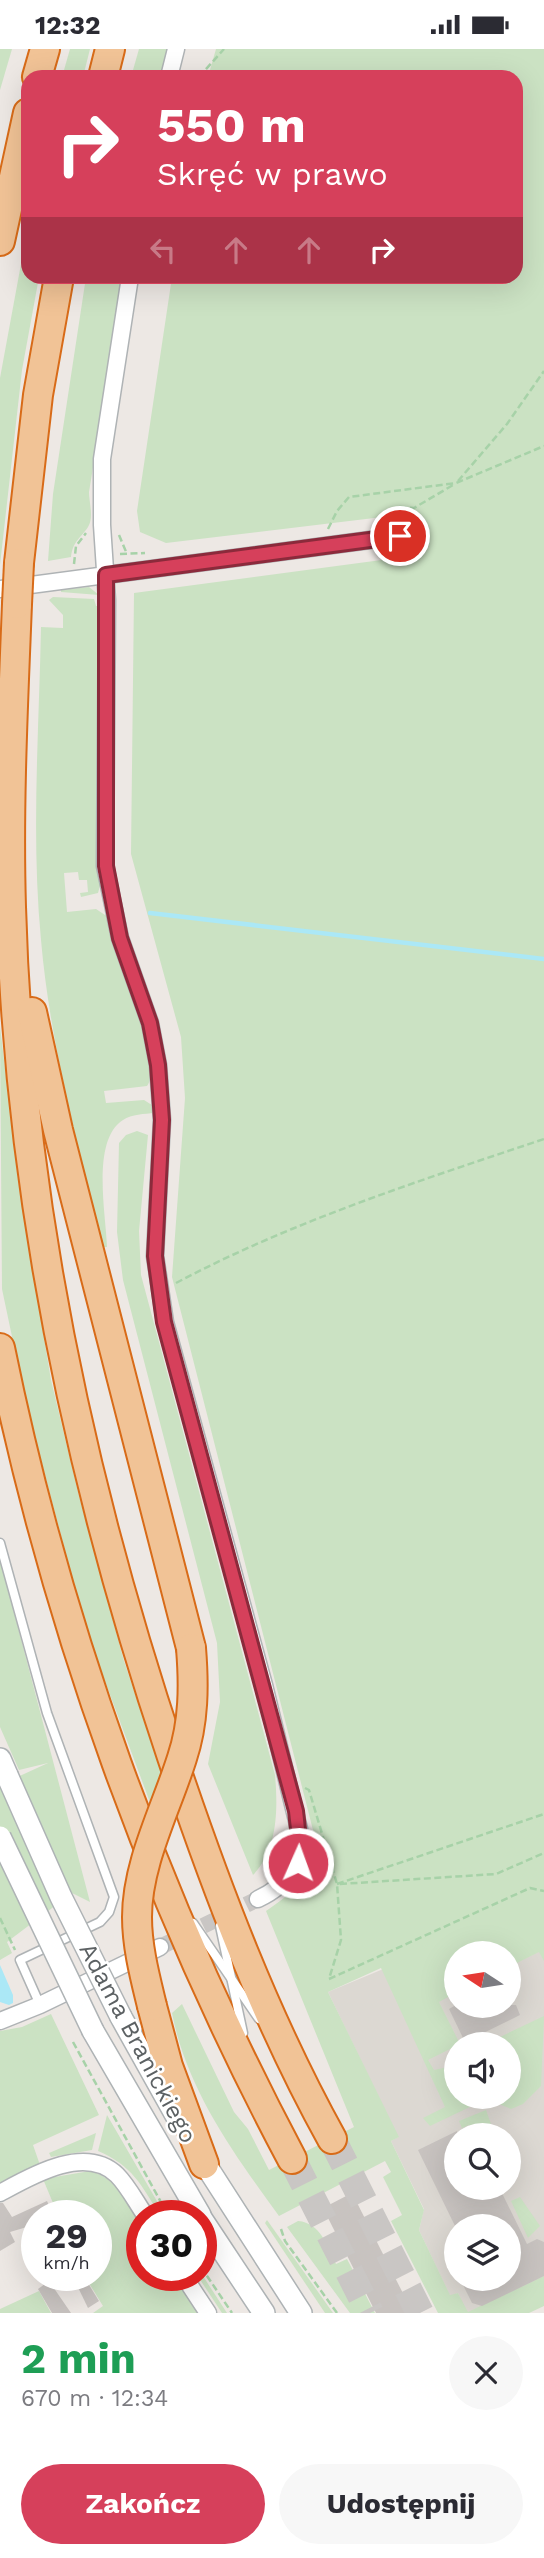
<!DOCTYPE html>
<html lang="pl">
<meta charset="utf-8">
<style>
:root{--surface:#fff;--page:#f7f7f7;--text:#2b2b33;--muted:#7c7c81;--accent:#d6405b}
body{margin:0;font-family:"Work Sans",sans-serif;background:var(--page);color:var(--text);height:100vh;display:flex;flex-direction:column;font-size:26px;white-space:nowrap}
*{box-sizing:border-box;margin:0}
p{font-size:23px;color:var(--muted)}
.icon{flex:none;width:38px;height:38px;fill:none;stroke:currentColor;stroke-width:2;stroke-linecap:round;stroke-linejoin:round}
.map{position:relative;height:2264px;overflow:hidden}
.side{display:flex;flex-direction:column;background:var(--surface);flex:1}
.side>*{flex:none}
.hud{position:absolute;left:21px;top:21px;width:502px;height:214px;border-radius:21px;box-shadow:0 7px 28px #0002;background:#d6405b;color:#fff;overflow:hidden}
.needle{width:46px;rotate:282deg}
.tools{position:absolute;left:444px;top:1892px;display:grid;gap:14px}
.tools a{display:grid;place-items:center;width:77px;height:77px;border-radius:50%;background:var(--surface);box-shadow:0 7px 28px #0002;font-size:35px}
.speed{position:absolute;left:21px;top:2151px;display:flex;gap:14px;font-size:35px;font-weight:700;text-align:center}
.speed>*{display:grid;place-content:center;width:91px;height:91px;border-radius:50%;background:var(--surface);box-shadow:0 7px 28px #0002;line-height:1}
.speed small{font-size:18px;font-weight:400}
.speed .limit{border:10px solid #d22;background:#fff;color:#111}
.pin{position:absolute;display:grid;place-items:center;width:60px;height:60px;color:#fff;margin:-30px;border:4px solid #fff;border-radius:50%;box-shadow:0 2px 7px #0007}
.me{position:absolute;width:77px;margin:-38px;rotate:2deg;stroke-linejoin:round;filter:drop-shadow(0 0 5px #0008)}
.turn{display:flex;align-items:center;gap:24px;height:147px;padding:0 21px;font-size:32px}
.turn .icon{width:91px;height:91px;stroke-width:2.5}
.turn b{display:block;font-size:49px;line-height:60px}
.lanes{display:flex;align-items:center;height:66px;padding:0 21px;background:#0003;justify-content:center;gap:35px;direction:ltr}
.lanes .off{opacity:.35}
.round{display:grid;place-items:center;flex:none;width:74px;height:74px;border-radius:37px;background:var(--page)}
.head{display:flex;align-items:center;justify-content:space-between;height:119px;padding:0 21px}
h1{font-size:42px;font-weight:700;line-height:52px;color:#1e9e55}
.cta{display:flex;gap:14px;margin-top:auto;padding:14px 21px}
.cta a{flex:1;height:80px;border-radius:42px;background:var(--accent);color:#fff;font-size:28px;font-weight:700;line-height:80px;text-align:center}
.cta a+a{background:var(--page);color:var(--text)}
.status{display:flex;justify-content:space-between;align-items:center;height:49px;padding:0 35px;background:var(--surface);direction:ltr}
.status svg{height:19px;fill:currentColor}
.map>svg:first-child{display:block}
</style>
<div class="status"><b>12:32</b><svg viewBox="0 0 49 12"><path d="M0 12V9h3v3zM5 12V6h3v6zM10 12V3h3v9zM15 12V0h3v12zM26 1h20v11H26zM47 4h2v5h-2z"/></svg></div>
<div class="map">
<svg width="544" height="2264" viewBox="0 0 544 2264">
<rect width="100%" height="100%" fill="#ede8e4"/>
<path fill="#dcd8d2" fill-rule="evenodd" d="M544,1853V2252L467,2264L458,2244L450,2247L419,2181L424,2160L391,2092L398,2088L328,1943ZM457,1904H509V1956H457ZM457,1995H509V2048H457ZM457,2086H509V2138H457ZM457,2177H509V2230H457Z"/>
<g fill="#cbe2c3">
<polygon points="0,0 12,0 0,41"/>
<polygon points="70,0 90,0 83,28 62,28"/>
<polygon points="139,0 170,0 163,28 131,28"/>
<path d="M216,0H544V1912L539,1903L509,1918V1904H457V1943L439,1953L460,1995L428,2011L434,2021L453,2017L457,2024V2048H469L474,2056L430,2077L423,2069L445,2058L381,1919L328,1943L399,2088L391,2092L424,2161L419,2181L450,2246L458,2244L468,2263L544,2227V2257L529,2264H438L391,2172L402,2166L383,2128L391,2123L385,2112L279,2167C234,2105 187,2041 172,1964L182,1955L234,2063L248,2080L269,2121L354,2078L266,1862C296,1842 318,1824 314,1785L172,1228L185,1049L181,988L131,805L134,544L404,508L399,466L166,494L140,483L137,462L172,228H516V28H208Z"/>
<polygon points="28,177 28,228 39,228 22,321 0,516 0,329"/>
<path d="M86,228H124L89,443C89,453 94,469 88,478C80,490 73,492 71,508L48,512L53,445Z"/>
<polygon points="89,538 99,546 61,543 61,541"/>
<path d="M53,548L94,550L96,557H101L97,774L101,833L98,844L81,848L80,844L88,843L87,831H79L78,823L64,824L67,863L96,860L108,868C118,896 164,1016 147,1037L104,1042L106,1054L144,1051L155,1058V1064C144,1065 132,1065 123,1071C91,1091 106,1165 107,1198H102C78,1096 50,995 41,891C31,787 39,682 41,578L63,579V566L49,551Z"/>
<polygon points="0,977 18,1131 51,1331 79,1447 124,1612 162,1726 151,1756 86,1581 26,1354 2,1240"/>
<path d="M137,1082L148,1086L139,1182L141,1226L275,1726C278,1759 278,1801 253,1826L208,1715L220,1653L217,1594L123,1231L117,1183L119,1094L126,1086Z"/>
<polygon points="0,1510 90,1853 72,1844 7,1893 12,1904 0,1911 0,1736 48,1714 19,1721 0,1678"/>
<polygon points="51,1965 99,2066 33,2096 40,2116 0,2134 0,1982 22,1978"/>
<polygon points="544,1967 541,2037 523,2055 511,2060 482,2048 509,2048 509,1995 485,1995"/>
<polygon points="486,2061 495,2086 474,2086 469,2076 462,2079 459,2072"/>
<path d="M107,2066L165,2166H160C141,2136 133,2117 98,2102Z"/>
<polygon points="96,2084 92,2101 51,2108 49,2104"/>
<path d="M90,2122C113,2128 135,2153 142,2176C146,2190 142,2211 142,2226H172L198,2264H93L103,2257L84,2226H96V2166H58L43,2130Z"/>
<polygon points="520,2148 540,2177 528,2189 511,2152"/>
<polygon points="267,2171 333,2264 325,2264 265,2174"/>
<path d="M298,2172C321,2174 327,2197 336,2215L347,2210L375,2264H350L287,2178Z"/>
<polygon points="201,2224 227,2264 222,2264 197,2226"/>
<polygon points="39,2242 51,2264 0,2264 0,2260"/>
</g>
<polygon fill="#abe8f6" points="0,1916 13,1946 13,1954 9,1956 0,1953"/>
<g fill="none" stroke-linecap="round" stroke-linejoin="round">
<polyline stroke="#abe8f6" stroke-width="4.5" points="150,864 544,910"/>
</g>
<g fill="#c8c3c0">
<polygon points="456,1956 516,1956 520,1966 465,1993 449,1960"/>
<polygon points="457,2082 457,2138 499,2138 527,2195 537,2190 544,2193 544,2227 482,2257 472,2254 460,2230 509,2230 509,2177 455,2177 418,2101"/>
<polygon points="352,2144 413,2264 376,2264 323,2159"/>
<polygon points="47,2152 53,2166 37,2166 37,2175 10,2183 15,2193 0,2202 0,2154 3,2154 12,2168"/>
<polygon points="72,2226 83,2226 99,2252 88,2259"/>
<polygon points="49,2232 71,2264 52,2264 38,2240"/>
</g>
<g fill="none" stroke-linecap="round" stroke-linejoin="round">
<polyline stroke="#c9c6c4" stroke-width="16" stroke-dasharray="16 8" stroke-linecap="butt" points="160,1898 258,1850"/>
<g stroke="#c9c6c4" stroke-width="28" stroke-dasharray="28 14" stroke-linecap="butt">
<polyline points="332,2090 420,2264"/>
<polyline points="292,2110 370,2264"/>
</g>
<g stroke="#afb3b5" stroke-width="11">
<g id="lane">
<polyline points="0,1494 47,1664 114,1848 109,1863 100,1873 20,1911 40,1956"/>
<polyline points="193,1874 259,1970"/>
<polyline points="220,1877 243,1984"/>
</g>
</g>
<g stroke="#afb3b5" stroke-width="19">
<g id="street">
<polyline points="169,28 176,0"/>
<path d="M130,228L102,410V476L107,551L105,817L120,889L150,974L158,1016L162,1071L155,1207L165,1273L264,1636L299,1780C301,1814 290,1835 258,1850"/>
<polyline points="0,540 400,487"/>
<polyline points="0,1972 40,1956 160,1898"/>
<path d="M0,2144C31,2127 85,2095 117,2126C128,2137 136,2153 145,2166"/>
<polyline points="183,2226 208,2264"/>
</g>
</g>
<g stroke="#aeb3b5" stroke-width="24">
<g id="secondary">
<polyline points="0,1710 7,1726"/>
<polyline points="121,1968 178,2070"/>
<polyline points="93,1982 200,2166"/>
<polyline points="198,2104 301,2264"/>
<polyline points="201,2169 264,2264"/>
</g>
</g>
<g stroke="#d86b18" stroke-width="32">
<g id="highway">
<polyline points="37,28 45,0"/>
<polyline points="103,28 110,0"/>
<polyline points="0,192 28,64"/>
<polyline points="19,514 38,346 59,228"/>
<path d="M17,555C13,656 8,757 11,858C19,1148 80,1434 172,1708C216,1839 265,1969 332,2090"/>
<polyline points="32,963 58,1081 191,1599"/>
<path d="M0,1299C57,1580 157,1856 292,2110"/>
<polyline points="152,1957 168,2017 204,2115"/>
</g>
</g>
<g stroke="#a7d2a8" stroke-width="2.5" stroke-dasharray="7 3.5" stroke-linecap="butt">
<polyline points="199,28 224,0"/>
<polyline points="458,432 507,375 544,322"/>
<polyline points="383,471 399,458 414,459 453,436"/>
<polyline points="328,480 337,462 349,448 456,434 544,397"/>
<polyline points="119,486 127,505"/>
<polyline points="120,505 145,504"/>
<polyline points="74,515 76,497 86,484"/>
<path d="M176,1234C293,1172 419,1132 544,1090"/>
<polyline points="305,1739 309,1741 337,1835 341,1891 329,1930"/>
<polyline points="337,1835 544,1765"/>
<polyline points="340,1835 496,1825 544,1804"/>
<polyline points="0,1869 15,1901"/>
<polyline points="329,1930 530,1839 544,1842"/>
<polyline points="73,1993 168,2166"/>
<polyline points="281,2180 285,2192 337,2264"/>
<polyline points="201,2218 232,2264"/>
</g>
<use href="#lane" stroke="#fff" stroke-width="8"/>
<use href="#street" stroke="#fff" stroke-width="16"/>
<use href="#secondary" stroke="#fff" stroke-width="21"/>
<use href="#highway" stroke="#f1c396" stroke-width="28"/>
<g stroke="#aeb3b5" stroke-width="24" stroke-linecap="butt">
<g id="secondary-bridge">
<polyline points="7,1726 61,1848 121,1968"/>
<polyline points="0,1788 93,1982"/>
</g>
</g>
<g stroke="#d86b18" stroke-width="32" stroke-linecap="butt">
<g id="highway-bridge">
<polyline points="17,555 19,514"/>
<path d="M152,1957C145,1928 137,1898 137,1868C137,1814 166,1760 182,1709C194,1673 194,1636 191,1599"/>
</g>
</g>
<use href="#secondary-bridge" stroke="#fff" stroke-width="21"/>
<use href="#highway-bridge" stroke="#f1c396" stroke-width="28"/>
</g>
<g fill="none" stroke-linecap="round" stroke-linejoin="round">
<g stroke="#8b2a3b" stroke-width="18">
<polyline id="route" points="298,1814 300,1798 296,1762 164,1273 155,1207 162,1071 158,1016 150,974 120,889 106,817 106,526 400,487"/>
</g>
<use href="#route" stroke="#d6405b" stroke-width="12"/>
</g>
<g text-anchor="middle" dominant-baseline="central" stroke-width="5" stroke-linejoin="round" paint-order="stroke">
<g font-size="24" fill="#5c6163" stroke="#fff">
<text transform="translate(138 1994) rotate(62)">Adama Branickiego</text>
</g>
</g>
</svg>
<div class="tools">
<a><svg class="needle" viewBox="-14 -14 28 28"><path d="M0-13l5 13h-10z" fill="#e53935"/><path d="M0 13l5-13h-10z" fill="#7c7c81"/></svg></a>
<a><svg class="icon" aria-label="sound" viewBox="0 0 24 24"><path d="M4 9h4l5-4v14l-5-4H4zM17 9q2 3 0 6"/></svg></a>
<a><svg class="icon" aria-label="search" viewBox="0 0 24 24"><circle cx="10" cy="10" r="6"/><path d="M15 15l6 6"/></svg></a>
<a><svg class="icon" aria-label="layers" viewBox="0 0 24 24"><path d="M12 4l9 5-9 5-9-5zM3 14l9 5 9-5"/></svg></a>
</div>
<div class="speed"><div>29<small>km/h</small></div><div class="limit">30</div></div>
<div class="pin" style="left:400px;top:487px;background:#d93025"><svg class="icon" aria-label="arrive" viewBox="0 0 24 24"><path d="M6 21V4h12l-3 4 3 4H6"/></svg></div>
<svg class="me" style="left:298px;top:1814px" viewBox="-20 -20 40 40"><circle r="17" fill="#d6405b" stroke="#fff" stroke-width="3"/><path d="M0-11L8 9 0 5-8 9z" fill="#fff"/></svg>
<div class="hud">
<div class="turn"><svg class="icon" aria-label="right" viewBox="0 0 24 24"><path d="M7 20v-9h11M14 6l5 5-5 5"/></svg><div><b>550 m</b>Skręć w prawo</div></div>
<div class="lanes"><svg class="icon off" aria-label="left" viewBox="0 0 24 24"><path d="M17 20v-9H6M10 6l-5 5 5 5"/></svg><svg class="icon off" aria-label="ahead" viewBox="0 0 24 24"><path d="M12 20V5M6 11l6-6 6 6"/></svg><svg class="icon off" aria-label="ahead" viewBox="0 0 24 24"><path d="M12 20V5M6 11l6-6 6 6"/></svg><svg class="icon" aria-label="right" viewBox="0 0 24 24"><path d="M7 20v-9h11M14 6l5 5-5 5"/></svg></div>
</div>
</div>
<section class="side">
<div class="head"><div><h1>2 min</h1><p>670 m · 12:34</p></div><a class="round"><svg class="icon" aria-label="close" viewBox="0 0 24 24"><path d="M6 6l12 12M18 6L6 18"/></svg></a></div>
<div class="cta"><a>Zakończ</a><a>Udostępnij</a></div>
</section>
